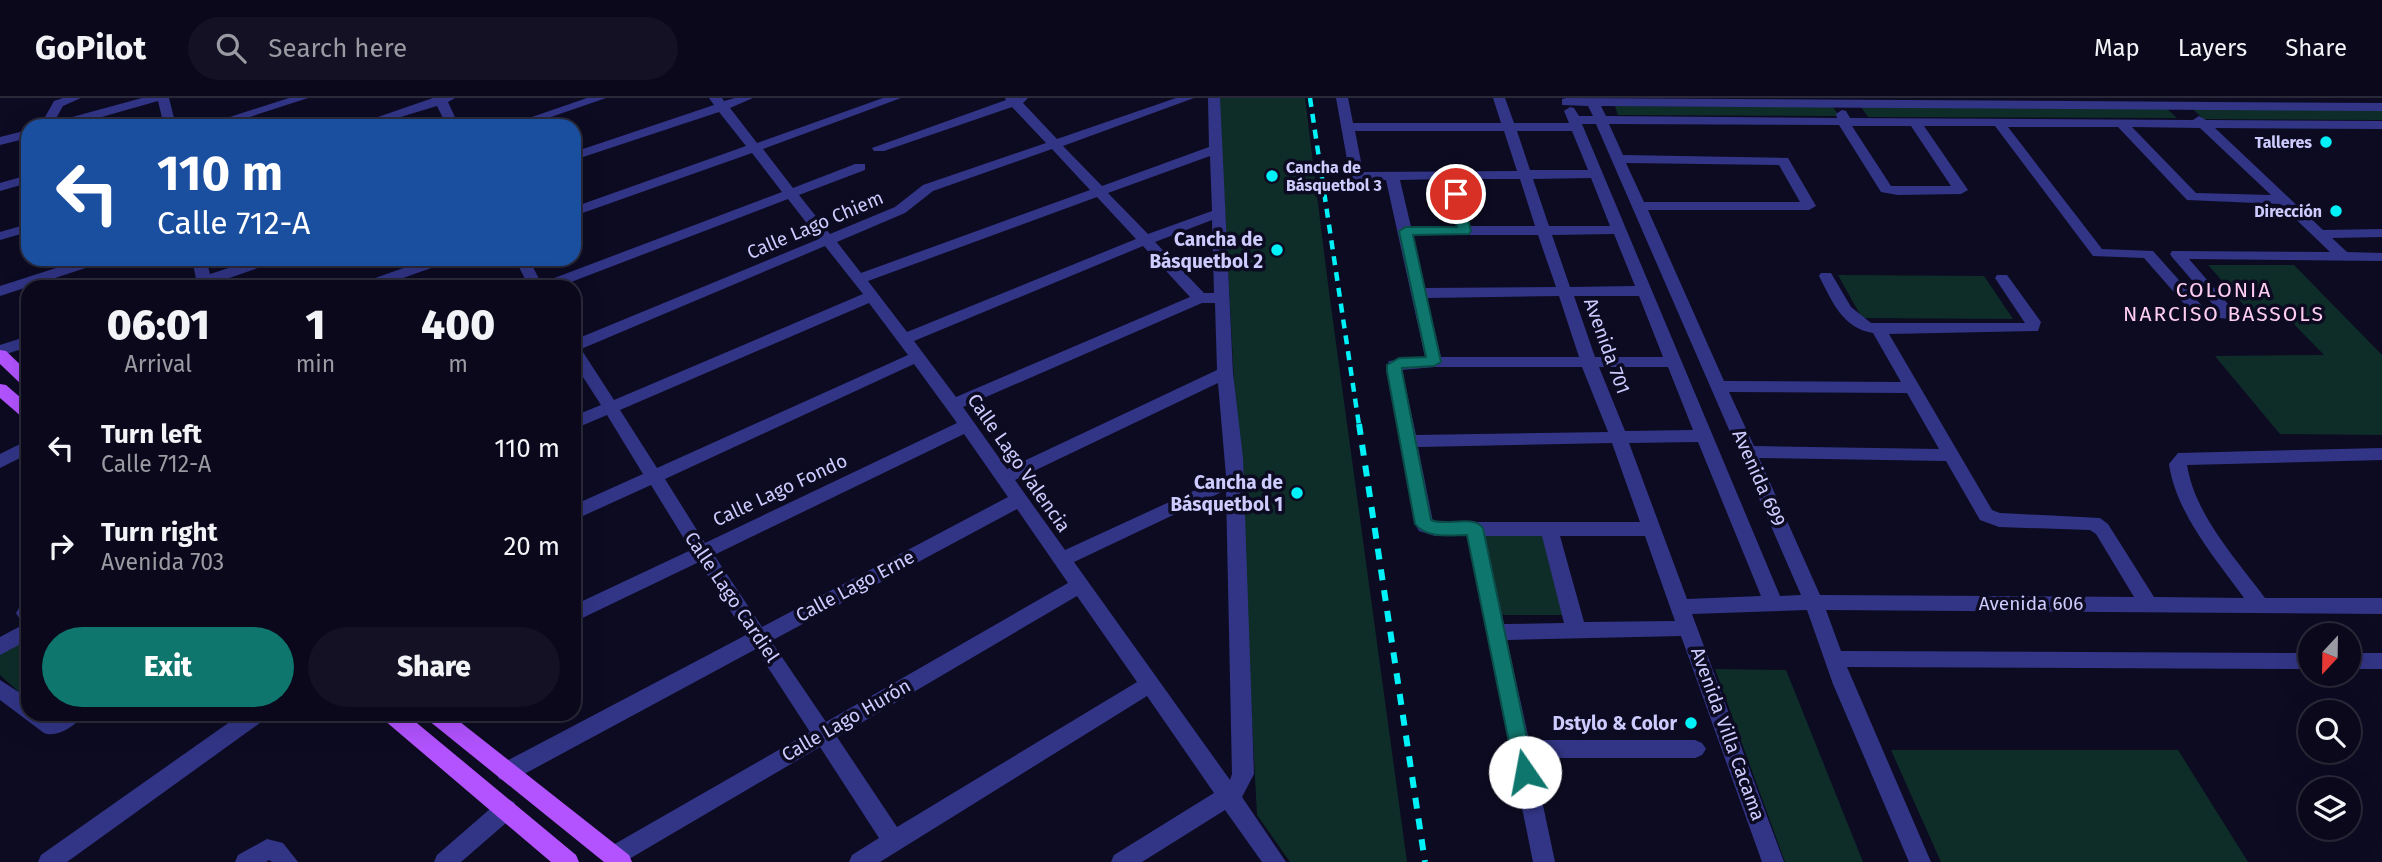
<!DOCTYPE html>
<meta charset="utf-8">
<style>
:root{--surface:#0a081a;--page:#131123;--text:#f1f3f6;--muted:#999aa2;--line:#2a2939;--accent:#0f766e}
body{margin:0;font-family:"Fira Sans",sans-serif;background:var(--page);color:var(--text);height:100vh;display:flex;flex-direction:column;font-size:26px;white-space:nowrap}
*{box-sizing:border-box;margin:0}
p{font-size:23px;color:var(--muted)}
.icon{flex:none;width:38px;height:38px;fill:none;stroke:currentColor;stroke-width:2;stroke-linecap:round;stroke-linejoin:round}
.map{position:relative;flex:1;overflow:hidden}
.details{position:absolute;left:21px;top:182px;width:560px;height:441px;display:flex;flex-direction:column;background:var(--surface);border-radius:21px;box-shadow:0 7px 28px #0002,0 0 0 2px var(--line)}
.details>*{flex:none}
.top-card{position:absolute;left:21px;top:21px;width:560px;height:147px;border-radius:21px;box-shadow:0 7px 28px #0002,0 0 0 2px var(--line);background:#1a4fa0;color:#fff;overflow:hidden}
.needle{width:46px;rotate:202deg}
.buttons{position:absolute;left:2298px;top:525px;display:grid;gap:14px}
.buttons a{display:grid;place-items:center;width:63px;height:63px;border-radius:50%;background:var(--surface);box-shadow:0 7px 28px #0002,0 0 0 2px var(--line);font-size:35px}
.pin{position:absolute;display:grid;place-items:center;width:60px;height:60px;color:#fff;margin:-30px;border:4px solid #fff;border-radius:50%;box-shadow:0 2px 7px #0007}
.me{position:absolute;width:77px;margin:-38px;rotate:348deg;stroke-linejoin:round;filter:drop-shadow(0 0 5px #0008)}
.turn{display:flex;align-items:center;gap:24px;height:147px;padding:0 21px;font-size:32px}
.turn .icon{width:91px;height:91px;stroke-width:2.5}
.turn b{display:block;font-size:49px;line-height:60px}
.eta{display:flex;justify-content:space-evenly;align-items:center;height:119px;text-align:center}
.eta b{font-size:42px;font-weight:800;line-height:49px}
.button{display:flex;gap:14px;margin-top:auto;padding:14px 21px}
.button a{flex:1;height:80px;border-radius:42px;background:var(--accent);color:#fff;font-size:28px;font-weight:800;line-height:80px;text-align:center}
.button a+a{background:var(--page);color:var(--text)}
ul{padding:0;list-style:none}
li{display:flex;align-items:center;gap:21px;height:98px;padding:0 21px}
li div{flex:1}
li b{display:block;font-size:26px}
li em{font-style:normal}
header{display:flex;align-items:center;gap:42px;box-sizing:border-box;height:98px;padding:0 35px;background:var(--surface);border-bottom:2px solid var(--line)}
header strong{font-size:33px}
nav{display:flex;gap:38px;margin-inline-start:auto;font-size:24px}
.search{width:490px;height:63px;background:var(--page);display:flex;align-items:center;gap:18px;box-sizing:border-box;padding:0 24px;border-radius:38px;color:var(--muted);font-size:26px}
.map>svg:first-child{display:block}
</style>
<header>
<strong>GoPilot</strong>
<div class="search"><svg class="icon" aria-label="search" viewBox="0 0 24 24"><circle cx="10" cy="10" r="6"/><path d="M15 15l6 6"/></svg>Search here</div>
<nav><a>Map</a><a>Layers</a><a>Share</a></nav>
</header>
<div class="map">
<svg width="2382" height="764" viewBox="0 0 2382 764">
<rect width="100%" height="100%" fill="#0d0b22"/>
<g fill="#0e2d29">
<polygon points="1219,0 1305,0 1329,194 1407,764 1290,764 1257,717"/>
<polygon points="1615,8 1833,9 1839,18 1618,17"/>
<polygon points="1861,9 2166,10 2177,20 1868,19"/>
<polygon points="2193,11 2382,12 2382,22 2203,21"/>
<polygon points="2208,167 2294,167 2382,257 2382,337 2280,336 2215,258 2324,257 2291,223 2258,223"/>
<polygon points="1838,177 1984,178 2013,221 1862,220"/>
<polygon points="1482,433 1544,433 1566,517 1501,517"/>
<polygon points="28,539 28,602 0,577 0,556"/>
<polygon points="1715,571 1786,572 1863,764 1785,764"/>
<polygon points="1891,652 2178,652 2248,764 1941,764"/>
</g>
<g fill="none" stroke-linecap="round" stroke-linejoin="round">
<g fill="#323586" fill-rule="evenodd">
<polygon points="63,0 81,0 63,8 54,24 142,0 169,0 176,28 164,28 158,3 70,28 40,28 54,3"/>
<polygon points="289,0 308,0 222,28 202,28"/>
<polygon points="433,0 455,0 448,4 459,28 447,28 437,8 371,28 352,28"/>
<polygon points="587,0 606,0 525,28 506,28"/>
<path d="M709,0H722L724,3L735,0H753L730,10L757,45L883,0H901L763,51L793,90L855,66H865V72L799,97L830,136L895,109L923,87L1046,45L1012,9L884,53H874L872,50L1006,2L1005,0H1028L1023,5L1057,41L1176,0H1194L1063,48L1102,88L1209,49L1208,0H1220L1233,275L1243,360L1254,676L1242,699L1286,764H1262L1225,712L1142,764H1111L1114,757L1214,695L1147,598L880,764H849L852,757L879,740L820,649L624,764H605L603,758L606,751L810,634L756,551L515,681L507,683L499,681L496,674L499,667L746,537L699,464L574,524V507L691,452L651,387L574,422V407L643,376L607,317L574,331V318L601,307L574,265V242L819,141L788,101L558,189H529L515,161H529L541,185L782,94L752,55L574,118V109L746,48L719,14L574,62V54L714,7ZM1052,51L1090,92L861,175L837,144L905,115L933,93ZM1210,58L1212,113L1148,136L1108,95ZM1097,99L1136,141L907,234L868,183ZM1212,122L1214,195H1204L1155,144ZM825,148L863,196L614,302L581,251ZM1143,148L1190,199L956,299L914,243ZM869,205L908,257L657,370L620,312ZM1202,205H1215L1217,272L1007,371L963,309ZM914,266L957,325L705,445L665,381ZM1218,285L1226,378L1065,452L1015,382ZM964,336L1008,399L762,529L714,457ZM1226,392L1232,676L1230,682L1074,464ZM1017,411L1068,485L826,624L771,543ZM1077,498L1137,584L897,729L837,639Z"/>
<path d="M1336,0H1348L1353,25H1501L1493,0H1505L1514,25H1569L1564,13L1570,9L1574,10L1579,18H1593L1588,8L1562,7V1L1566,0L2382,5V13L1601,8L1606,18L1837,20L1836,16L1842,12L1846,13L1850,20L2193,22L2199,18L2206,22L2382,23V31L2215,30L2323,132L2382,131V139L2332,140L2347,154L2382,155V163L2189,161L2234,213L2237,216L2229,221L2194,217L2144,160L2093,158L1995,28H1924L1968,92L1961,96L1898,97L1881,94L1839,27L1609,26L1623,57L1788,60L1816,108L1809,112H1648L1724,283L1901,284L1873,235C1842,230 1832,203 1819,178L1821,175H1831L1851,209L1871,225H2025L1995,180L1997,177H2007L2041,224L2038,233L1889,236L1992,412L2000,415L2100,420L2108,426L2154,499L2244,500C2215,460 2176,415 2169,366L2178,355L2382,350V362L2187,367C2195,417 2236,461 2265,500H2382V516L1826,512L1841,553L2310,555V571L1847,569L1931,764H1909L1833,586L1807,512L1692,516L1784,764H1762L1681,538L1507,542L1529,642H1695L1702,645L1706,651L1702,657L1695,660H1533L1555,764H1533L1467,438H1435L1419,433L1416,428L1386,270L1389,263L1425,259L1386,82H1357L1350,78ZM1582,26H1596L1801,497L1780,498ZM1852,28H1911L1951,88H1891ZM2008,29H2118L2187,102L2280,106L2330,154L2172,153L2170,156L2172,159L2216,210L2203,209L2153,153L2102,151ZM2132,29L2200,30L2271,97L2196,95ZM1355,33H1504L1517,73L1363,74ZM1517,33H1572L1588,72H1530ZM1626,65L1779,67L1800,104H1644ZM1591,80L1610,128H1549L1533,81ZM1446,81L1456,128L1411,129L1400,82ZM1459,81H1520L1535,128H1470ZM1614,136L1635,188L1570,189L1552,137ZM1413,137H1538L1556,189L1425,190ZM1559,198L1579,259H1441L1427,200ZM1574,198H1639L1663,259H1595ZM1434,269H1582L1608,334L1416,337L1402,272ZM1599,269H1668L1693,332L1625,333ZM1729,294L1907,295L1939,351L1754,348ZM1698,344L1761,498L1687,501L1629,345ZM1612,345L1640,424H1433L1418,349ZM1759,360L1946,363L1980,422L1999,429L2090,432L2096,436L2134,499L1820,497ZM1485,438H1542L1564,525L1504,526ZM1560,438H1645L1675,523L1584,524Z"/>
<polygon points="28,32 28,40 0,47 0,39"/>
<polygon points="28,77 28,85 0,93 0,85"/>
<polygon points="28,126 28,134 0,142 0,134"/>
<polygon points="84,161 106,161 104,164 0,198 0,188"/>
<polygon points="192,161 206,161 210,176 256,161 277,161 275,164 212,186 212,189 180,189 196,181"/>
<polygon points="429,161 450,161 448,164 378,189 356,189 358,186"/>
<polygon points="28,238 28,249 0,258 0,247"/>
<polygon points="28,342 28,356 0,370 0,356"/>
<polygon points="26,507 28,508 28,524 19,520 16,515 19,510"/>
<polygon points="28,524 28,542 0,557 0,539"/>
<rect x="2348" y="555" width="34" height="16"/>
<path d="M0,582L28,600V616H83C77,628 56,640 44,635L0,602Z"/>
<polygon points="241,616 267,616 264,622 67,764 38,764 41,757"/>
<polygon points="506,701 514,704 517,711 514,718 461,764 434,764 437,757 498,704"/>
<polygon points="267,741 283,745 298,764 272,764 269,762 266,764 235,764 238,757"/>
</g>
<g fill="#b253ff" fill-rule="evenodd">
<polygon points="0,252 6,253 28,274 28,288 22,287 0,266"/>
<polygon points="0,286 6,287 28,306 28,321 22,319 0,300"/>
<polygon points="381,616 406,616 576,757 579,764 551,764 384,622"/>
<polygon points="425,616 450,616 629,757 632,764 604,764 428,622"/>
</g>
<polyline stroke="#00f1f7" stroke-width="4.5" stroke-dasharray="9 7" stroke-linecap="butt" points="1310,0 1359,327"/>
<polyline stroke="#00f1f7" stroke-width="6" stroke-dasharray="11 10" stroke-linecap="butt" points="1359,326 1425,764"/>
</g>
<path fill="#0f766e" stroke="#0a4d48" stroke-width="2" d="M1456,92L1462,96L1471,133L1469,136L1413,137L1441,264L1434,268L1402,270V273L1431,422C1446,429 1472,416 1483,430L1534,674L1531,680L1525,682L1518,680L1515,674L1467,437C1450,437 1427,441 1415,426L1387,273V267L1399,260L1426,259L1399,133L1406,129H1457L1450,96Z"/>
<g fill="#00f1f7" stroke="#0d0b22" stroke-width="2.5">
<circle cx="2326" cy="44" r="7"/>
<circle cx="1272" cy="78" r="7"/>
<circle cx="2336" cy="113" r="7"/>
<circle cx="1277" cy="152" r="7"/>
<circle cx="1297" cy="395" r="7"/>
<circle cx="1691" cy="625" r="7"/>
</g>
<g text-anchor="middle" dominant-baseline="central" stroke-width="7" stroke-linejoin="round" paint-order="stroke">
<g font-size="16" font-weight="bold" fill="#ceccff" stroke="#0d0b22" text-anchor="end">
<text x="2312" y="44">Talleres</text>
<text x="1286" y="69" text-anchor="start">Cancha de<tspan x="1286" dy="18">Básquetbol 3</tspan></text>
<text x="2322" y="113">Dirección</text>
</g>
<g font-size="19" fill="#ceccff" stroke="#0d0b22">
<text transform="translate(815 127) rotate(-23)">Calle Lago Chiem</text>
<text transform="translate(1607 248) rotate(70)">Avenida 701</text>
<text transform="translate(1019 365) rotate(55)">Calle Lago Valencia</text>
<text transform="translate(1759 380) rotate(66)">Avenida 699</text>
<text transform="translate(780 392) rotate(-25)">Calle Lago Fondo</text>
<text transform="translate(855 488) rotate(-28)">Calle Lago Erne</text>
<text transform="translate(732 499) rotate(56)">Calle Lago Cardiel</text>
<text x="2031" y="505">Avenida 606</text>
<text transform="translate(846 622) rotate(-30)">Calle Lago Hurón</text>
<text transform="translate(1728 636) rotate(70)">Avenida Villa Cacama</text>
</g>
<g font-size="19" font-weight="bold" fill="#ceccff" stroke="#0d0b22" text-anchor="end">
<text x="1263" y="141">Cancha de<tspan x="1263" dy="22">Básquetbol 2</tspan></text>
<text x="1283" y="384">Cancha de<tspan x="1283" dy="22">Básquetbol 1</tspan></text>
<text x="1677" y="625">Dstylo &amp; Color</text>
</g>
<g font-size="21" letter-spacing="2" fill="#ffcef1" stroke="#0d0b22">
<text x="2224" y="192">COLONIA<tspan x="2224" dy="24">NARCISO BASSOLS</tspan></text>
</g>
</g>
</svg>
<div class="buttons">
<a><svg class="needle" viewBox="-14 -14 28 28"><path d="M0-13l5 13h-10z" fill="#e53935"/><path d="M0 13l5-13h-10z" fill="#999aa2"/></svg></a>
<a><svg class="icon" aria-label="search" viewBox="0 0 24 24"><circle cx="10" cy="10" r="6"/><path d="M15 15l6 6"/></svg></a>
<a><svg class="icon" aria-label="layers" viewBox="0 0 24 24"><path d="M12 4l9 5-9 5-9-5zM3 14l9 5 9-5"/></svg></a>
</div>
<div class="pin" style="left:1456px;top:96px;background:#d93025"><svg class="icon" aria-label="arrive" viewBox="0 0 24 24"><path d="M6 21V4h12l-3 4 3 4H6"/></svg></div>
<svg class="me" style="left:1525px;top:674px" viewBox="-20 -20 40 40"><circle r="19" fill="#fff"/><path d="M0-13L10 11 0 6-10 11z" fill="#0f766e"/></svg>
<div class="top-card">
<div class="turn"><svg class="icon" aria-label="left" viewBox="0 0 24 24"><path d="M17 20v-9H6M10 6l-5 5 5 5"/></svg><div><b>110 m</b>Calle 712-A</div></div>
</div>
<section class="details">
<div class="eta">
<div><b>06:01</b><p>Arrival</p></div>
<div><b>1</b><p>min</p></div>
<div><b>400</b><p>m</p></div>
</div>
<ul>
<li><svg class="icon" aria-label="left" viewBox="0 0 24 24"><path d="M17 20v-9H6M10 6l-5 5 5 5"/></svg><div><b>Turn left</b><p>Calle 712-A</p></div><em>110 m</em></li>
<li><svg class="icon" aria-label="right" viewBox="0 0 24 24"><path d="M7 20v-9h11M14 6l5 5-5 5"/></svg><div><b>Turn right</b><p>Avenida 703</p></div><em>20 m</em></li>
</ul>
<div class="button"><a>Exit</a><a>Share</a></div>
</section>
</div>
